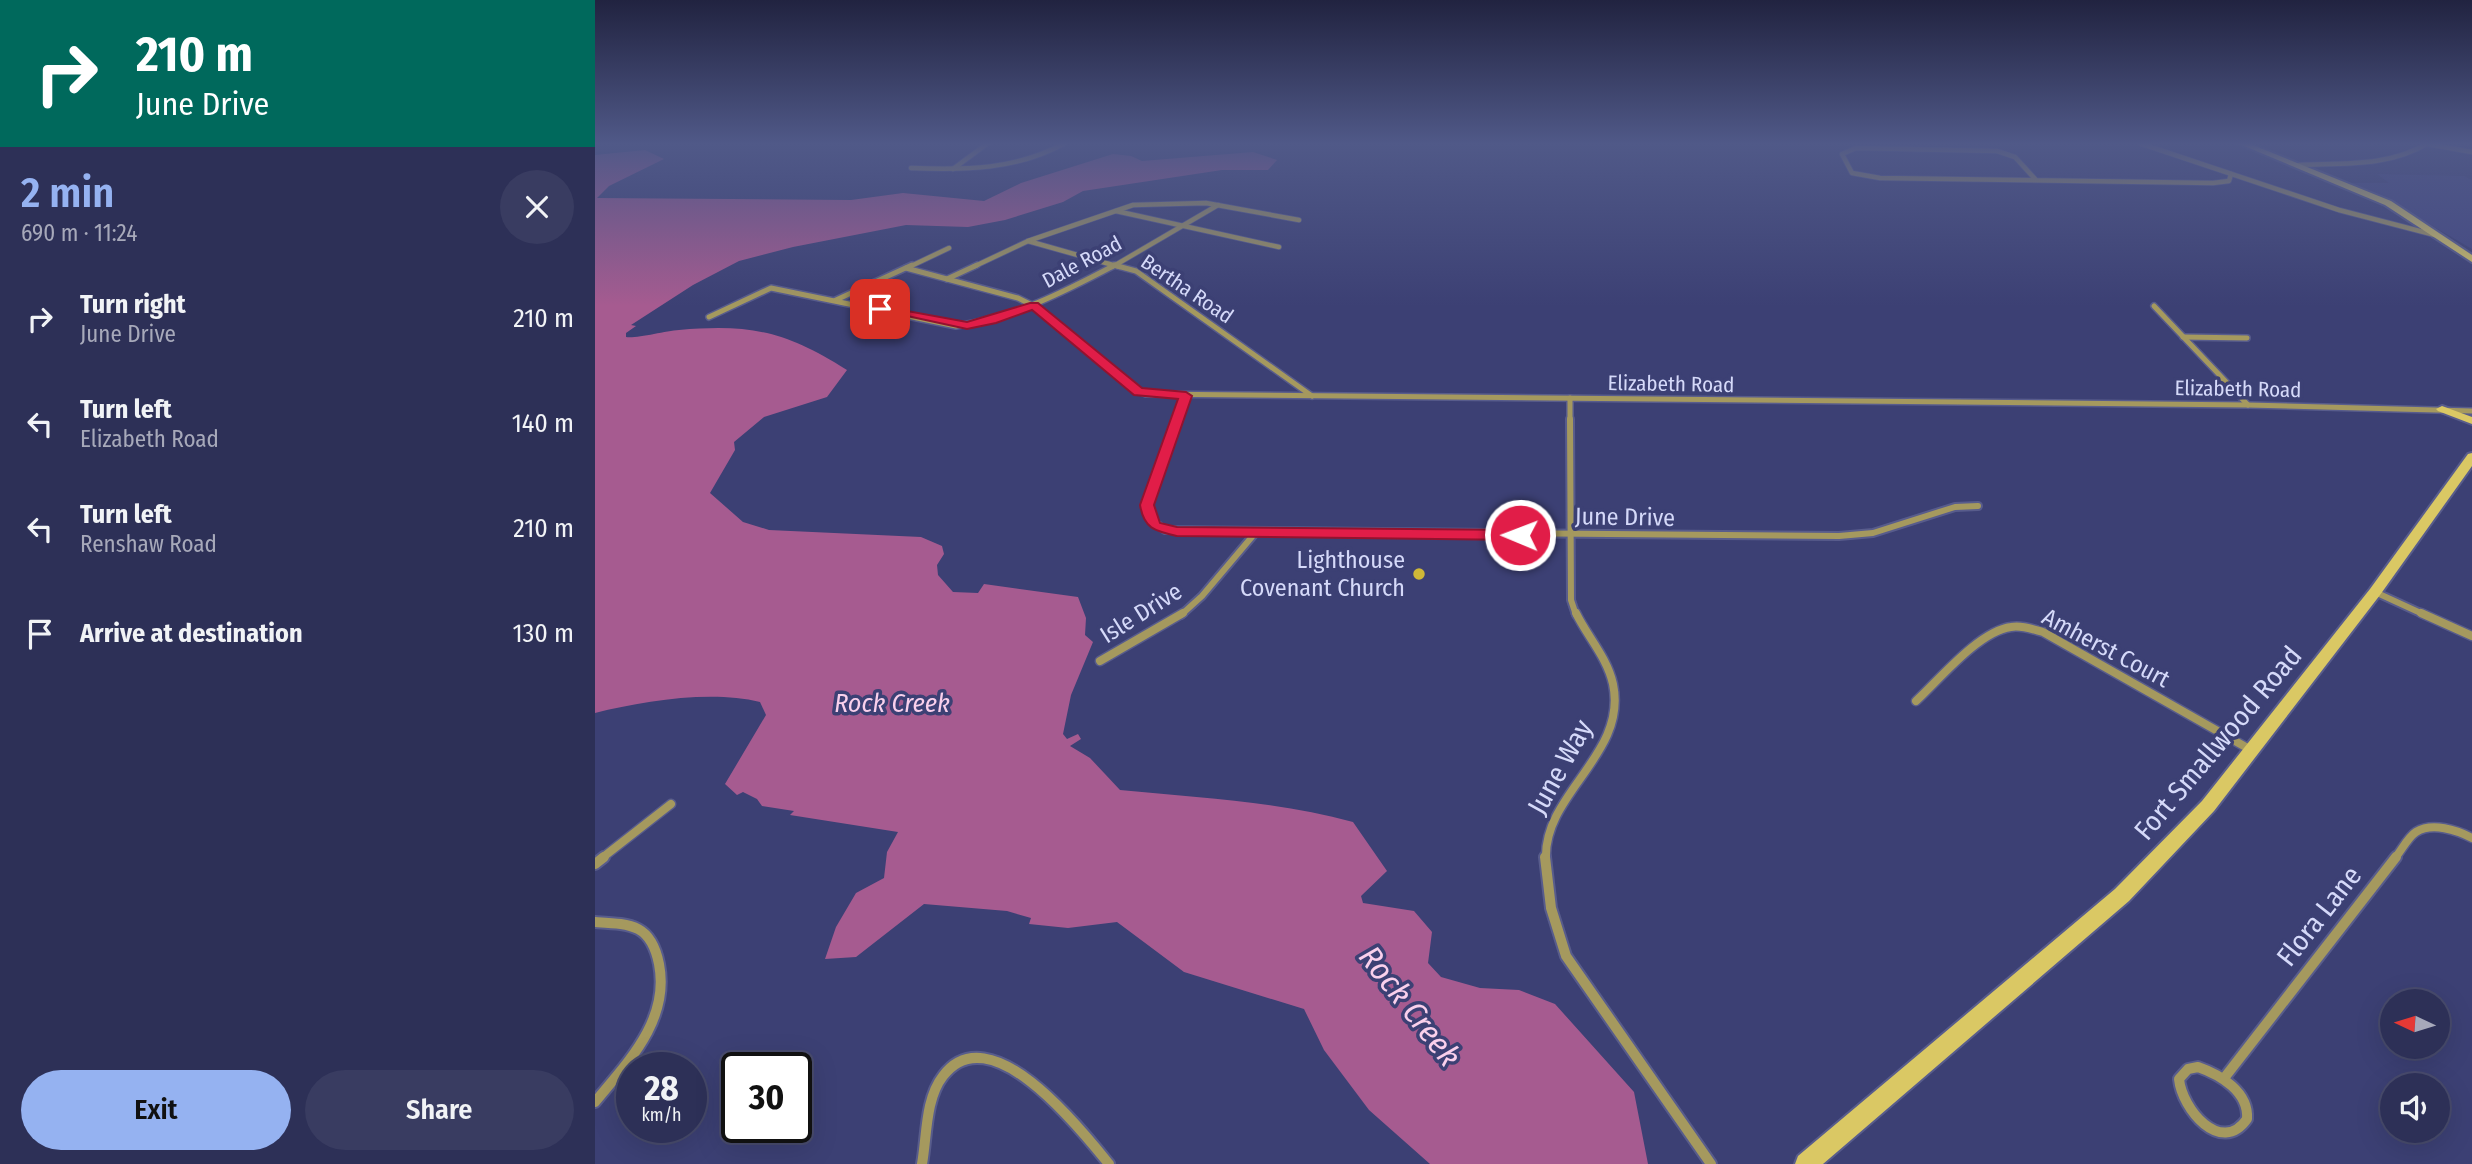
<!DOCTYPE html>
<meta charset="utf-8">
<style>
:root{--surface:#2d3057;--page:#393c61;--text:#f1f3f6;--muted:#a7a9ba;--line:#484b6d;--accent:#95b2f1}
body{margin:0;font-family:"Fira Sans Condensed",sans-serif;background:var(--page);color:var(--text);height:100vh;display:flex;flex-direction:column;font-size:26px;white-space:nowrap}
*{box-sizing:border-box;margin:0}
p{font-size:23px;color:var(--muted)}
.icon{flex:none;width:38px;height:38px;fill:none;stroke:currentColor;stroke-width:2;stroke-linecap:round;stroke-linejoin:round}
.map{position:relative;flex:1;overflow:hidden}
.sheet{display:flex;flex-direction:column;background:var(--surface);width:595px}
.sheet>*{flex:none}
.banner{background:#00695c;color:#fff;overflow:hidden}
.needle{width:46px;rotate:274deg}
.fabs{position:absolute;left:1785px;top:989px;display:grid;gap:14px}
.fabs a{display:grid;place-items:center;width:70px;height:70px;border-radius:50%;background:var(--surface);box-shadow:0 7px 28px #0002,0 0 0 2px var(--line);font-size:35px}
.speed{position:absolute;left:21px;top:1052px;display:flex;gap:14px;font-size:35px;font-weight:700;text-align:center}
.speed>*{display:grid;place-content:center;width:91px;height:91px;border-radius:50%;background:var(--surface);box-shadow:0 7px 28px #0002,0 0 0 2px var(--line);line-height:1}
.speed small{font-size:18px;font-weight:400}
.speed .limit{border:4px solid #111;border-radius:10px;background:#fff;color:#111}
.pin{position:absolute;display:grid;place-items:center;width:60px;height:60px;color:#fff;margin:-30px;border-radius:14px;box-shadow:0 4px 10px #0006}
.me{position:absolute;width:77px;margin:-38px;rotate:271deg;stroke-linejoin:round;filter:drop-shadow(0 0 5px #0008)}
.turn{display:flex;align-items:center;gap:24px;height:147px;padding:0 21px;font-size:32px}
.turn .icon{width:91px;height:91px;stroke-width:2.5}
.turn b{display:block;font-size:49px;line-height:60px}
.round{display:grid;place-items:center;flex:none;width:74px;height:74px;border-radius:37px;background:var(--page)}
.summary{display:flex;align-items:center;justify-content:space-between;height:119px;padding:0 21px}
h1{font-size:42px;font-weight:600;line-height:52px;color:var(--accent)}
.button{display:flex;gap:14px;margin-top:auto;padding:14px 21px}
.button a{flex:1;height:80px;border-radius:42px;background:var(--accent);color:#111;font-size:28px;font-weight:600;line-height:80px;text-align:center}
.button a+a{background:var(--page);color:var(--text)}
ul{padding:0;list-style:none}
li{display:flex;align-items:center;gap:21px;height:105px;padding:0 21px}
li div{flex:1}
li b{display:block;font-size:26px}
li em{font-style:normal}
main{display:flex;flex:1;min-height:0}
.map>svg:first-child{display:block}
</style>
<main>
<section class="sheet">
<div class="banner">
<div class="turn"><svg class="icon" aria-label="right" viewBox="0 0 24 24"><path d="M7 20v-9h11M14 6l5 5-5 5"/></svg><div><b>210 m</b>June Drive</div></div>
</div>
<div class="summary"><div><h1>2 min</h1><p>690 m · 11:24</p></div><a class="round"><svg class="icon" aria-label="close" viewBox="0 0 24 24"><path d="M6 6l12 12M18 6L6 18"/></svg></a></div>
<ul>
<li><svg class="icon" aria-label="right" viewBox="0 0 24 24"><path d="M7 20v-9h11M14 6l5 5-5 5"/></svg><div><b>Turn right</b><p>June Drive</p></div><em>210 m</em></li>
<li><svg class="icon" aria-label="left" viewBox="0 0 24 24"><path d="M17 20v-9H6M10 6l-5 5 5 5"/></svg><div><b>Turn left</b><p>Elizabeth Road</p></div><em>140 m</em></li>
<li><svg class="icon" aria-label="left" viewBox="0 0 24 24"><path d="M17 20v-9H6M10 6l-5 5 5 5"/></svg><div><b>Turn left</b><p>Renshaw Road</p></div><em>210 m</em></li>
<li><svg class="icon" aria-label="arrive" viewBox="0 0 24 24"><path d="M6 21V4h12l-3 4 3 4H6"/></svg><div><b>Arrive at destination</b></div><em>130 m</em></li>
</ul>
<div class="button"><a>Exit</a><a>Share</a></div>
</section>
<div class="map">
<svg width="1877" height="1164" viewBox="0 0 1877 1164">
<rect width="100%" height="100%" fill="#3c4074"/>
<polygon fill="#434782" points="1782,174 1869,176 1877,180 1877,249 1793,200 1756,183 1794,183"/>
<path fill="#a65b90" d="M50,150L69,159L14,186L2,198L256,200L308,193L389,201L426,183L518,154L536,156L547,161L658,152L682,160L673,170H627L488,191L468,202L410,220L373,227L311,225L198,247L144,261L98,285L36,325L41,326L31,333V337C40,339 70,331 84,330C156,324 190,331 252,370L232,397L169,417L139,442L140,450L115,493L148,522L174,530L326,537L347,546L349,554L342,565L343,575L358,592L383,593L389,584L483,597L491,618L490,635L498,642L476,695L468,734L472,739L483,734L486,739L475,746L495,758L525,790C604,798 681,801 758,822L792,871L766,896L768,903L819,911L837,932L833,963L846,977L885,988L924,990L960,1004L1039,1092L1053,1164H835L774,1110L729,1050L709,1009L589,972L522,922L473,928L434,924L436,918L412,911L329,904L261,957L230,959L241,927L261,893L289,878L292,852L303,832L195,815L199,811L167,806L162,799L148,792L142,795L130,784L171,715L165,702C116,690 48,701 0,713V155Z"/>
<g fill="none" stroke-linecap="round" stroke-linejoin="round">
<g stroke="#585c8c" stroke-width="6">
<g id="street-far4">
<polyline points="1544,143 1744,210 1840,235"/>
<polyline points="1832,144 1877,152"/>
<path d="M1704,165C1748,163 1794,167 1833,143"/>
<path d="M316,168C371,170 421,170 470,143"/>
<polyline points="358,169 393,143"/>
<polyline points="1441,180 1420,157 1402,151 1261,148 1247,154 1257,173 1285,178 1618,183 1634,181 1636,174"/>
<polyline points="521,211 684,247"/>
<polyline points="433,241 525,267"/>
<polyline points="314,267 354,248"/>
<polyline points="378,267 433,241 538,205 611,203 704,220"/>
<polyline points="517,267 623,205"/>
</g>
</g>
<g stroke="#585c8c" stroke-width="8">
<g id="street-far3">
<polyline points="519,265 541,271 717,396"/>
<polyline points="311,268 423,298 439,306 535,387 551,394 1653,405 1877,411"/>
<polyline points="352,279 382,265"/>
<polyline points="241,300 317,265"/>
<polyline points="1559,306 1653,405"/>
<path d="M114,317L176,288L361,326C418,318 469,292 520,265"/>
<polyline points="1588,337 1652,338"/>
<polyline points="975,398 975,421"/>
<polyline points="582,421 591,396"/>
</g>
</g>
<g stroke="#585c8c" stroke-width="10">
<g id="street-far2">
<polyline points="583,419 552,505 557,521 570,530 1244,536 1278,533 1360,507 1383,506"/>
<polyline points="975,419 976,600 981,615"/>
<polyline points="1780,592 1830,615"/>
<polyline points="586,615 607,596 661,532"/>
</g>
</g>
<g stroke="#585c8c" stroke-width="11">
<g id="street-far1">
<polyline points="1826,613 1877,636"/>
<polyline points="505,661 588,613"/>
<path d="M1321,701C1344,680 1384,631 1416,627C1426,625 1437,629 1448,632L1656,750"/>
<polyline points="7,858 76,804"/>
<path d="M951,858C949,793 1033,754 1018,684C1012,657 992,636 981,613"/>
<path d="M1800,858C1806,851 1813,837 1821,832C1837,822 1862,830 1877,838"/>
</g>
</g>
<g stroke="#585c8c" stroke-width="14">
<g id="street">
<polyline points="950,857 956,908 971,956 1116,1164"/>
<polyline points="0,864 9,857"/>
<path d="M0,922C36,924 56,924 64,964C75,1020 33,1062 0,1102"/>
<path d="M1603,1067C1626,1075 1654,1092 1652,1119C1626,1156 1587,1109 1584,1079L1593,1069Z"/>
<polyline points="1630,1077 1801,857"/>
<path d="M327,1164C332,1137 330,1099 348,1076C395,1014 485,1128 514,1164"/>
</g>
</g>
<g stroke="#585c8c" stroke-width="4">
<g id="secondary">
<polygon points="1642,143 1653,143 1796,201 1877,255 1877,262 1790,205"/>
<polygon points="1847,406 1877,417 1877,424 1843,411 1841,409"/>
<polygon points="1877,453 1877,466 1785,595 1619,811 1534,901 1228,1164 1200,1164 1203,1156 1520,889 1607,801 1775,589 1873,454"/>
</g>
</g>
<use href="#street-far4" stroke="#a5995e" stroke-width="4.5"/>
<use href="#street-far3" stroke="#a5995e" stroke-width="5"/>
<use href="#street-far2" stroke="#a5995e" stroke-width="6"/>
<use href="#street-far1" stroke="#a5995e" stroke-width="8"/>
<use href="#street" stroke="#a5995e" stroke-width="10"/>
<use href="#secondary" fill="#dac864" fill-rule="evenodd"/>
</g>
<linearGradient id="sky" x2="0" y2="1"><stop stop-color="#212340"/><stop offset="0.47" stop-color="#505988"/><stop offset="1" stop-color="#505988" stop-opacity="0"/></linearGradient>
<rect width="1877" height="306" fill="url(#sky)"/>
<path fill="#e11d48" stroke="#92132f" stroke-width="2" d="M435,303H443L547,388L591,392L597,396L559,505L565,523L582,527L925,530L933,535L925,540L582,536C560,531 549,529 545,505L583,399L539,395L437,310L401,323L372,329L280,309L285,306L372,322Z"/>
<circle fill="#cfb837" stroke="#3c4074" stroke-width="2.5" cx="824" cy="574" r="7"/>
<g text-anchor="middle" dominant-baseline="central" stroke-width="7" stroke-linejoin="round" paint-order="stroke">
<g font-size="21" fill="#d5d9f9" stroke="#3c4074">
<text transform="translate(487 262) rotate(-28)">Dale Road</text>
<text transform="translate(592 289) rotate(34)">Bertha Road</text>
<text transform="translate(1076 384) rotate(1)">Elizabeth Road</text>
<text transform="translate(1643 389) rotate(1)">Elizabeth Road</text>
</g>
<g font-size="24" fill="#d5d9f9" stroke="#3c4074">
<text transform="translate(1030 517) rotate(1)">June Drive</text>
<text transform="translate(546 613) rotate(-32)">Isle Drive</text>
<text transform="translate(1511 648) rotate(28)">Amherst Court</text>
</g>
<g font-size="24" fill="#d5d9f9" stroke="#3c4074" text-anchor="end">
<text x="810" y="560">Lighthouse<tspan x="810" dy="28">Covenant Church</tspan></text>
</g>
<g font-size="26" font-style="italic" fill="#fad0ec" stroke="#3c4074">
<text x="297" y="703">Rock Creek</text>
</g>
<g font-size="28" fill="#d5d9f9" stroke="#3c4074">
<text transform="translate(1623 743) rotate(-50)">Fort Smallwood Road</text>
<text transform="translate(965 767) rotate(-61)">June Way</text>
<text transform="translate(1724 916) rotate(-52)">Flora Lane</text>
</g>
<g font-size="32" font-style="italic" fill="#fad0ec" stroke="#3c4074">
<text transform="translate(815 1006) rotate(52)">Rock Creek</text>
</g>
</g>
</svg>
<div class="fabs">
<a><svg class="needle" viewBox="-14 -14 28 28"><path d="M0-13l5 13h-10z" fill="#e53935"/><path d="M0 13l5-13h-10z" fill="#a7a9ba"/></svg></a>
<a><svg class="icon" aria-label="sound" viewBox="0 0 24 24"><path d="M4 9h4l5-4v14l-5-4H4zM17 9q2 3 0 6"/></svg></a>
</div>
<div class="speed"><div>28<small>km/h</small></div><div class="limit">30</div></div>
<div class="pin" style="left:285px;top:309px;background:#d93025"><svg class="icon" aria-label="arrive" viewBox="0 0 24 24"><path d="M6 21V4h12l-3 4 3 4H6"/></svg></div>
<svg class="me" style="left:925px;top:535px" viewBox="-20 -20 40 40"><circle r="17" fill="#e11d48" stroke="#fff" stroke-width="3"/><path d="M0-11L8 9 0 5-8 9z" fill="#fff"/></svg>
</div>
</main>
